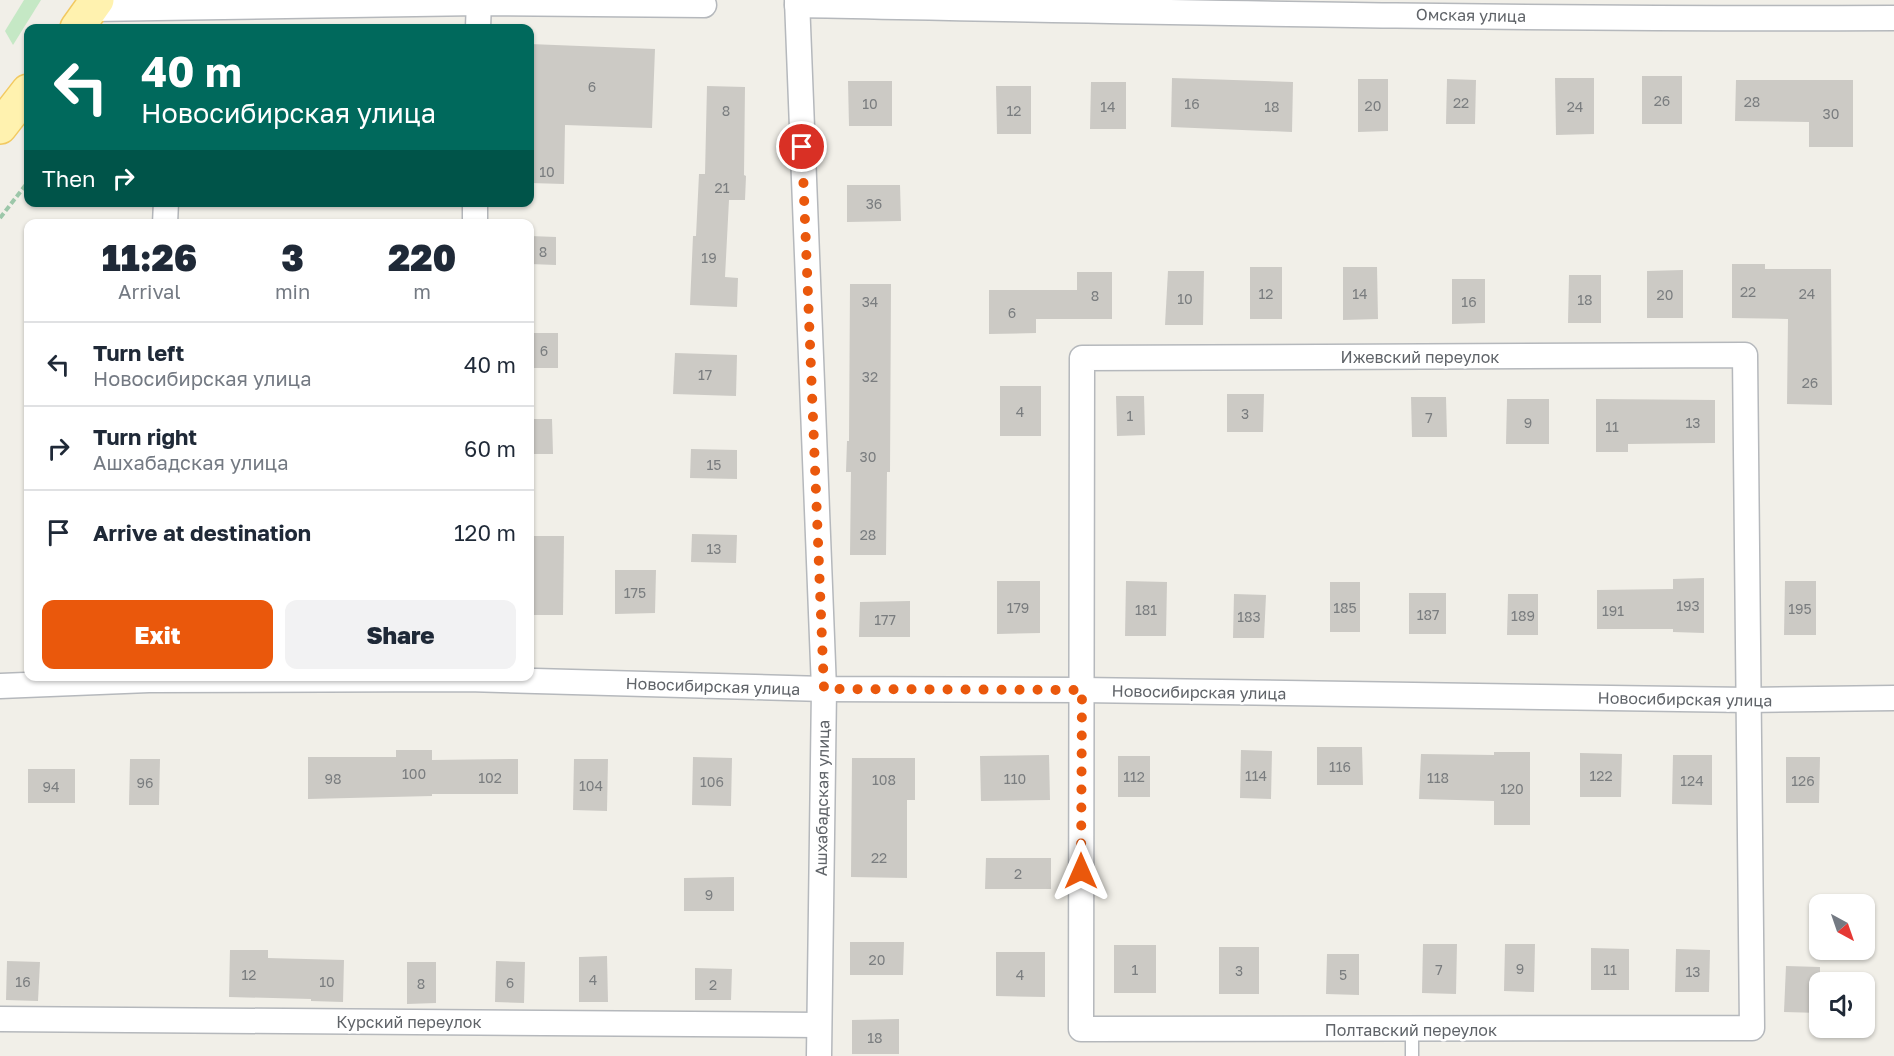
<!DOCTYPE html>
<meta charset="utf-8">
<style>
:root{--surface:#fff;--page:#f2f2f3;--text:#1f2937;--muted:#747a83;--line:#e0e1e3;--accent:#ea580c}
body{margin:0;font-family:"Golos Text",sans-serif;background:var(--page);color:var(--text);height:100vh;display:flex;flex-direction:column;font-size:22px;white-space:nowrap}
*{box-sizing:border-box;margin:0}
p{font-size:20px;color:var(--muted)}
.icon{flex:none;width:33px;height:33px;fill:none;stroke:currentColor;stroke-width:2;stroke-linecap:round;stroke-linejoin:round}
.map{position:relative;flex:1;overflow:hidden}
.details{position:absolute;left:24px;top:219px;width:510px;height:462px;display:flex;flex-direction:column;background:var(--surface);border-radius:12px;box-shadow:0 2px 4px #0004}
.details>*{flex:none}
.guide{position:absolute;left:24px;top:24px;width:510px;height:183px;border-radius:12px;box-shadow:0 2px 4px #0004;background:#00695c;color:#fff;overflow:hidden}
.needle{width:39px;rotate:140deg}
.controls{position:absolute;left:1809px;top:894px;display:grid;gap:12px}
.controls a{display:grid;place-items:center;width:66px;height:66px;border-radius:12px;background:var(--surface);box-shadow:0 2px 4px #0004;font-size:30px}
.pin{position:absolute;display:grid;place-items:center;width:51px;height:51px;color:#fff;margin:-26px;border:3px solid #fff;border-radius:50%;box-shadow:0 2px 6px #0007}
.me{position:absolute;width:66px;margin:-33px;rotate:0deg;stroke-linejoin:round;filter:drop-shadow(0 0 4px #0008)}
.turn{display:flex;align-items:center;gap:21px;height:126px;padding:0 18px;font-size:27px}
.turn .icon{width:78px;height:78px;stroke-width:2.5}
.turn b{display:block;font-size:42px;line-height:51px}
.then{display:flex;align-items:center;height:57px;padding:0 18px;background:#0003;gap:12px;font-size:22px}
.eta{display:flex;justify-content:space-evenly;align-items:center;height:102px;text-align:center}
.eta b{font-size:36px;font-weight:800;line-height:42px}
.cta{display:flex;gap:12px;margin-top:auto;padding:12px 18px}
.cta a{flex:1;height:69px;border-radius:12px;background:var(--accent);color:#fff;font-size:24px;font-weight:800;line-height:69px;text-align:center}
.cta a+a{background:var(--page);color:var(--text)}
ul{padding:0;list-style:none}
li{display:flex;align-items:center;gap:18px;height:84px;padding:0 18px;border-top:2px solid var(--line)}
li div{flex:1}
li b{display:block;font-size:22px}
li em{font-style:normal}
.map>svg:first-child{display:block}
</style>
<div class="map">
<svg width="1894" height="1056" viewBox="0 0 1894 1056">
<rect width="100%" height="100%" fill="#f1efe8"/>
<polygon fill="#c5e8c5" points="24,0 41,0 13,45 5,31"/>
<g fill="#cccac5">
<polygon points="530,44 655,49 652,128 565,125 564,184 530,183"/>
<rect x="1642" y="76" width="40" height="48"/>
<polygon points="1172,78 1293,82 1292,132 1171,127"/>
<polygon points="1555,78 1594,78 1594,134 1556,135"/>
<polygon points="1358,79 1388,79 1388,131 1358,132"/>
<polygon points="1447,79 1476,80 1475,124 1446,124"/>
<polygon points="1736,80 1853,80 1853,147 1809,147 1809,122 1735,121"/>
<polygon points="848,81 892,81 892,126 849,126"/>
<polygon points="1091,82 1126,82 1126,129 1090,129"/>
<polygon points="707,86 745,87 744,175 746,176 745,200 729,200 725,277 738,278 737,307 690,305 693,236 696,236 699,174 705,174"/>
<polygon points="996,86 1031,86 1031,134 997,134"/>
<polygon points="847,185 900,185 901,221 847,222"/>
<polygon points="530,236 556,237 556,265 530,264"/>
<polygon points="1732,264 1765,264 1765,269 1831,269 1832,405 1787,404 1788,319 1732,318"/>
<rect x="1250" y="267" width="32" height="52"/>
<polygon points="1343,267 1377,267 1378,319 1343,320"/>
<polygon points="1683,270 1683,318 1647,318 1647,271"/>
<polygon points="1168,271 1204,271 1203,325 1165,325"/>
<polygon points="1077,272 1112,272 1112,319 1036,319 1036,333 989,334 989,290 1077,290"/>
<polygon points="1569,275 1601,275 1601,323 1568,323"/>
<polygon points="1452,279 1485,279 1485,323 1452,324"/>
<polygon points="850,284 891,284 890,472 887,472 886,555 850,555 851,472 846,472 847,441 849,441"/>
<rect x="530" y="333" width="28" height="35"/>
<polygon points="675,353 737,355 736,396 673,394"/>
<rect x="1000" y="386" width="41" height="50"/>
<polygon points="1227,394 1264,394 1263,432 1227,432"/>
<polygon points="1116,396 1144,396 1145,435 1117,436"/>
<polygon points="1411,397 1446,397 1447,437 1412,437"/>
<polygon points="1507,399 1549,399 1549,444 1506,444"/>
<polygon points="1596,399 1715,400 1715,443 1628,444 1628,452 1596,452"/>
<polygon points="530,419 552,419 553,454 530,454"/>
<polygon points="691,449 737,450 737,479 690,478"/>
<polygon points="692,534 737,535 736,563 691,562"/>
<polygon points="530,536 564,536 563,615 530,615"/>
<polygon points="615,570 656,570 655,613 615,614"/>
<polygon points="1704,578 1704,633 1673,632 1673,629 1597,629 1597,590 1673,589 1673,579"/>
<polygon points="997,581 1040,581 1040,633 997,634"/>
<polygon points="1126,581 1167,582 1166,636 1125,636"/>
<polygon points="1785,581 1816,581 1816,635 1784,635"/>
<rect x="1330" y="582" width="30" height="50"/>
<rect x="1409" y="593" width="37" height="41"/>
<polygon points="1234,594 1266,595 1264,638 1233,638"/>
<polygon points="1508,594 1538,594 1538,635 1507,635"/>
<polygon points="910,601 910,637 859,637 860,602"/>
<polygon points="1317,747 1362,747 1363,785 1317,785"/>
<polygon points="396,750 432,750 432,760 518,759 518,794 432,794 432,796 308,799 308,757 396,757"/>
<polygon points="1241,750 1272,751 1271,799 1240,798"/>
<polygon points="1494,752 1530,752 1530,825 1494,825 1494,801 1419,799 1421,754 1494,755"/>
<polygon points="1580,753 1622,754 1621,797 1580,797"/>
<polygon points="1049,755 1050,800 981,801 980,756"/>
<polygon points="1673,755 1712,755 1712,805 1672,804"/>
<rect x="1118" y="756" width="32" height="41"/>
<polygon points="693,757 732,758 731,806 692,805"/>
<polygon points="1786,757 1820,757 1819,803 1786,803"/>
<polygon points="852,758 915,758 915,800 907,800 907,878 851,877"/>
<polygon points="130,759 160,759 159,805 129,805"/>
<polygon points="574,759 608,759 607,811 573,810"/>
<rect x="28" y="769" width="47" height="34"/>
<polygon points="986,858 1051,858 1051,889 985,889"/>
<polygon points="734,877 734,911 684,911 684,878"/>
<polygon points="850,942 904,942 903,975 850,975"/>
<polygon points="1423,944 1457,944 1456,994 1422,993"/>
<polygon points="1505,944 1535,944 1534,992 1504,991"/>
<rect x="1114" y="945" width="42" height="48"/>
<rect x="1219" y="947" width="40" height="47"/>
<polygon points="1591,948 1629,949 1629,990 1591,990"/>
<polygon points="1676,949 1710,950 1709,992 1675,992"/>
<polygon points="230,950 268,950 268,958 344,960 343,1002 311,1001 311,999 229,997"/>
<polygon points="996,952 1045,952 1045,997 996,996"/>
<polygon points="1327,954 1359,954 1359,995 1326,994"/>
<polygon points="607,956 608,1002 579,1002 579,957"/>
<polygon points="7,961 40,962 38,1001 6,1000"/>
<polygon points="496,961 525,962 524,1003 495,1002"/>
<polygon points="407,962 436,962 436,1003 407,1004"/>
<polygon points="1786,966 1820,967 1820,1013 1784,1012"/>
<polygon points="695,968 732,969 731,1000 695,1000"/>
<polygon points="899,1019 899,1054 852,1054 852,1020"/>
</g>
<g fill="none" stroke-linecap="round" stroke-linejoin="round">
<g stroke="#b5b8bc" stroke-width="15">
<polyline id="service" points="1412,1030 1412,1056"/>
</g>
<g stroke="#b5b8bc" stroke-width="27">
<g id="minor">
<polyline points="797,0 824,689 819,1056"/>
<path d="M797,5C1163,12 1528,20 1894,18"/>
<polyline points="92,9 479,3 704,5"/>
<polyline points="478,28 479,0"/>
<polyline points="165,224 166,202"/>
<polyline points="475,224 475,202"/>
<polygon points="1745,355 1752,1028 1081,1029 1082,358"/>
<polyline points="0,686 149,680 467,679 824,689 1082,690 1748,700 1894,698"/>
<polyline points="0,1019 818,1025"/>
</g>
</g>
<g stroke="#f2c960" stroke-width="36">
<g id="primary">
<polyline points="77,28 97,0"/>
<polyline points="0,127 28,91"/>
</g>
</g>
<polyline stroke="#9cc7a9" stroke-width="4" stroke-dasharray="6 3" stroke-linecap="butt" points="0,218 28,182"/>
<use href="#service" stroke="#fff" stroke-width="12"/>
<use href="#minor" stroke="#fff" stroke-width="24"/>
<use href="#primary" stroke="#fff2af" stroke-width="33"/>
</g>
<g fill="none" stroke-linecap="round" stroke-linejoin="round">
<polyline stroke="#ea580c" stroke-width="10" stroke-dasharray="0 18" points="802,147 824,689 1082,690 1081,871"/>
</g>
<g text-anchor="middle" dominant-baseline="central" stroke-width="5" stroke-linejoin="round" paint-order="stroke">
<g font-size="14" fill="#7a7d7f">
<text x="592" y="86">6</text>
<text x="1662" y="100">26</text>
<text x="1752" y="101">28</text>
<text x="1461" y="102">22</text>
<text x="870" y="103">10</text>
<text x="1192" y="103">16</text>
<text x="1373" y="105">20</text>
<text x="1108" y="106">14</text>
<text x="1272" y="106">18</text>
<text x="1575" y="106">24</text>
<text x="726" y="110">8</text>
<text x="1014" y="110">12</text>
<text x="1831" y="113">30</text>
<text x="547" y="171">10</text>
<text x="722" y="187">21</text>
<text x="874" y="203">36</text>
<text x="543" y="251">8</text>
<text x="709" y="257">19</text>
<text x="1748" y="291">22</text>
<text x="1266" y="293">12</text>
<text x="1360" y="293">14</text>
<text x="1807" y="293">24</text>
<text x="1665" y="294">20</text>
<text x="1095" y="295">8</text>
<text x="1185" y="298">10</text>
<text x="1585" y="299">18</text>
<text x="870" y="301">34</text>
<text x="1469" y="301">16</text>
<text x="1012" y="312">6</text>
<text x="544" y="350">6</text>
<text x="705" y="374">17</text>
<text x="870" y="376">32</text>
<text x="1810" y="382">26</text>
<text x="1020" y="411">4</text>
<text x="1245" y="413">3</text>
<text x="1130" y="415">1</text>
<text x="1429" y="417">7</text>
<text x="1528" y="422">9</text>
<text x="1693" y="422">13</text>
<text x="1612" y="426">11</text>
<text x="868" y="456">30</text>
<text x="714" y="464">15</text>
<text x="868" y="534">28</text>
<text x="714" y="548">13</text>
<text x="635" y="592">175</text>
<text x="1688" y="605">193</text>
<text x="1018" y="607">179</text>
<text x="1345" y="607">185</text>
<text x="1800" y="608">195</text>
<text x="1146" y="609">181</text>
<text x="1613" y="610">191</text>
<text x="1428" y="614">187</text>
<text x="1523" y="615">189</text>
<text x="1249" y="616">183</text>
<text x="885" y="619">177</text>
<text x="1340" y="766">116</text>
<text x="414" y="773">100</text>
<text x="1256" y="775">114</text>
<text x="1601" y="775">122</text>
<text x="1134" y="776">112</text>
<text x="490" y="777">102</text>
<text x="1438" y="777">118</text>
<text x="333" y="778">98</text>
<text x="1015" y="778">110</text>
<text x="884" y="779">108</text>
<text x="1692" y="780">124</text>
<text x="1803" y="780">126</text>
<text x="712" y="781">106</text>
<text x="145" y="782">96</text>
<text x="591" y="785">104</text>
<text x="51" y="786">94</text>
<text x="1512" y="788">120</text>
<text x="879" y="857">22</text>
<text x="1018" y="873">2</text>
<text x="709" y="894">9</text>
<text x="877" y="959">20</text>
<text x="1520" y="968">9</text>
<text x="1135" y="969">1</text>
<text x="1439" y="969">7</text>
<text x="1610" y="969">11</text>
<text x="1239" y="970">3</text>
<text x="1693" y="971">13</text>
<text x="249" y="974">12</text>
<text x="1020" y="974">4</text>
<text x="1343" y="974">5</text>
<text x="593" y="979">4</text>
<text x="23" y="981">16</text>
<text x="327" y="981">10</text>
<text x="510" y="982">6</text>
<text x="421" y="983">8</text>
<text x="713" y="984">2</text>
<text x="875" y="1037">18</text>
</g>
<g font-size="16" fill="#5f6368" stroke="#fff">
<text transform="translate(1471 15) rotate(1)">Омская улица</text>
<text x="1420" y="357">Ижевский переулок</text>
<text transform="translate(713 686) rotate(2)">Новосибирская улица</text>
<text transform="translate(1199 692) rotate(1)">Новосибирская улица</text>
<text transform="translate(1685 699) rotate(1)">Новосибирская улица</text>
<text transform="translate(822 798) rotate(-89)">Ашхабадская улица</text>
<text x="409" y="1022">Курский переулок</text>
<text x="1411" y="1030">Полтавский переулок</text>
</g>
</g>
</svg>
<div class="controls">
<a><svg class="needle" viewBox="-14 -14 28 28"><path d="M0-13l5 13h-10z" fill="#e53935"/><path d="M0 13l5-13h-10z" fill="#747a83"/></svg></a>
<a><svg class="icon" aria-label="sound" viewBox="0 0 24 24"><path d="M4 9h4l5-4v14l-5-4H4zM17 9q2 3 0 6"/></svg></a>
</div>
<div class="pin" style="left:802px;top:147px;background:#d93025"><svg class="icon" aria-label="arrive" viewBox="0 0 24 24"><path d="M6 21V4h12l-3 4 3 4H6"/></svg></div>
<svg class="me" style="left:1081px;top:871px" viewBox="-20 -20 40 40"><path d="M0-17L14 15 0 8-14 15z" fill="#ea580c" stroke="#fff" stroke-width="4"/></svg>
<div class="guide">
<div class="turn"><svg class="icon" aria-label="left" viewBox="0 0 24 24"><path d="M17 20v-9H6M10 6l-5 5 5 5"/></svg><div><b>40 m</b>Новосибирская улица</div></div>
<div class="then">Then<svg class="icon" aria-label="right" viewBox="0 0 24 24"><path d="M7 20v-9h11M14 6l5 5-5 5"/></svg></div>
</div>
<section class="details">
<div class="eta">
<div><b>11:26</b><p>Arrival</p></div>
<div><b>3</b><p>min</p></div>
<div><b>220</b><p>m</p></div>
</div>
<ul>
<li><svg class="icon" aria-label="left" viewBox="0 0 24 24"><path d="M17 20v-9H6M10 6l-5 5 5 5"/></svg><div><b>Turn left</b><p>Новосибирская улица</p></div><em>40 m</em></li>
<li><svg class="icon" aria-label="right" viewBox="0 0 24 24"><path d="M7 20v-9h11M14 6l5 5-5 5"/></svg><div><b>Turn right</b><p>Ашхабадская улица</p></div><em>60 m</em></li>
<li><svg class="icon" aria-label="arrive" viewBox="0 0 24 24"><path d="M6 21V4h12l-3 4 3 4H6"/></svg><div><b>Arrive at destination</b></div><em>120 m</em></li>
</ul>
<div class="cta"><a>Exit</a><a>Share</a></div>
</section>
</div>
